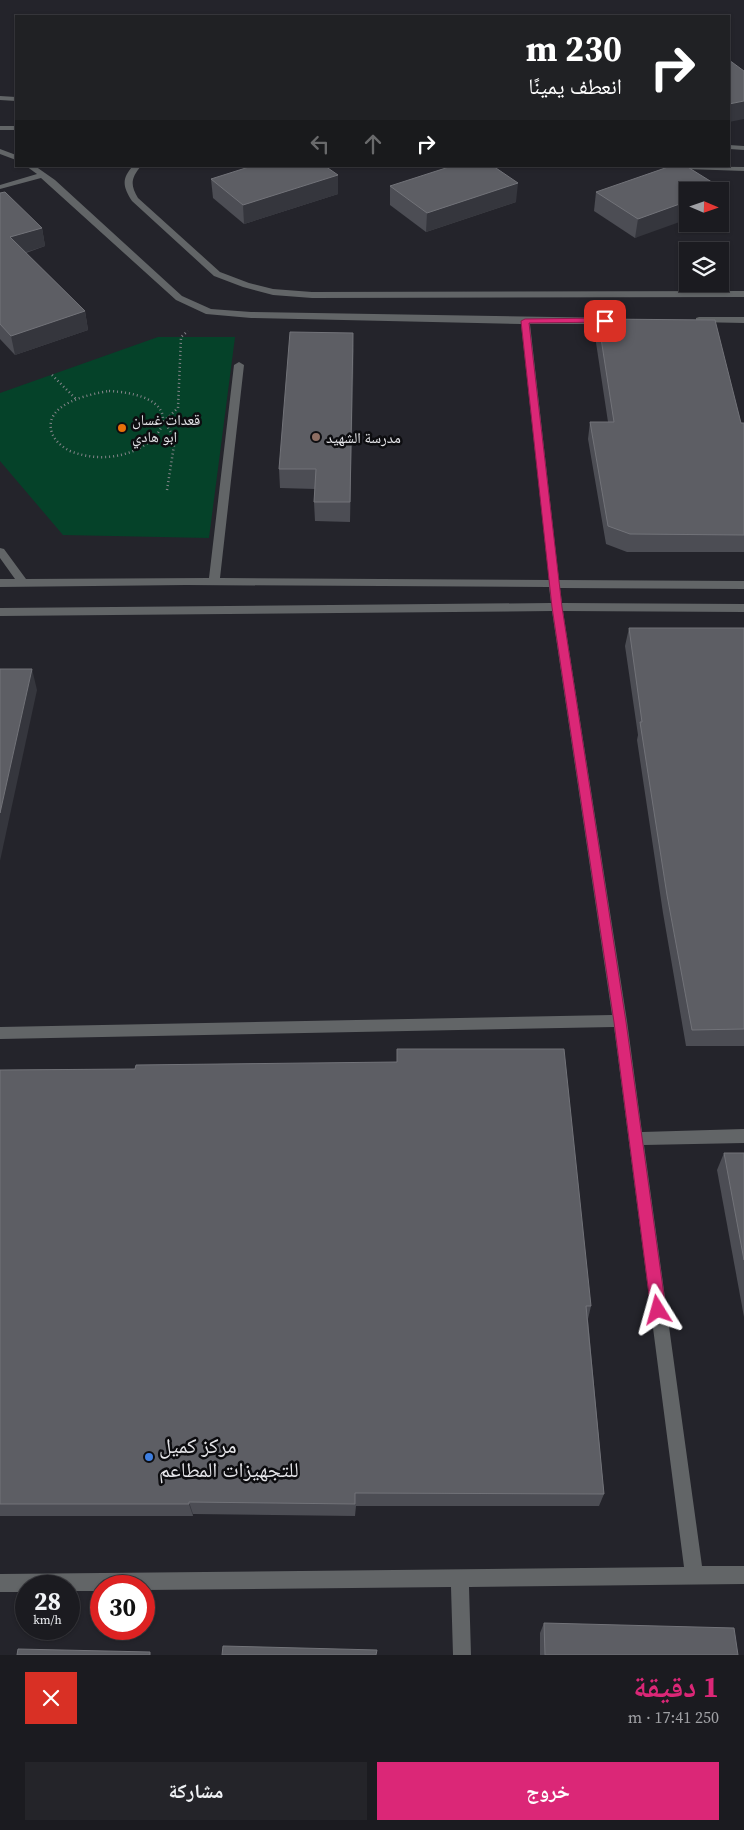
<!DOCTYPE html>
<html lang="ar">
<meta charset="utf-8">
<style>
:root{--surface:#1b1b20;--page:#242429;--text:#f1f3f6;--muted:#a0a1a5;--line:#39393e;--accent:#db2777}
body{margin:0;font-family:"Source Serif 4","Noto Naskh Arabic",serif;background:var(--page);color:var(--text);direction:rtl;height:100vh;display:flex;flex-direction:column;font-size:19px;white-space:nowrap}
*{box-sizing:border-box;margin:0}
p{font-size:16px;color:var(--muted)}
.icon{flex:none;width:28px;height:28px;fill:none;stroke:currentColor;stroke-width:2;stroke-linecap:round;stroke-linejoin:round}
.map{position:relative;height:1655px;overflow:hidden;direction:ltr}
.drawer{display:flex;flex-direction:column;background:var(--surface);flex:1}
.drawer>*{flex:none}
.guide{position:absolute;left:15px;top:15px;width:715px;height:152px;border-radius:0px;box-shadow:0 1px 4px #0004,0 0 0 1px var(--line);direction:rtl;background:#202124;color:#fff;overflow:hidden}
.needle{width:32px;rotate:92deg}
.fabs{position:absolute;left:679px;top:182px;display:grid;gap:10px}
.fabs a{display:grid;place-items:center;width:50px;height:50px;border-radius:0px;background:var(--surface);box-shadow:0 1px 4px #0004,0 0 0 1px var(--line);font-size:25px}
.speed{position:absolute;left:15px;top:1575px;display:flex;gap:10px;font-size:25px;font-weight:700;text-align:center}
.speed>*{display:grid;place-content:center;width:65px;height:65px;border-radius:50%;background:var(--surface);box-shadow:0 1px 4px #0004,0 0 0 1px var(--line);line-height:1}
.speed small{font-size:12px;font-weight:400}
.speed .limit{border:8px solid #d22;background:#fff;color:#111}
.pin{position:absolute;display:grid;place-items:center;width:42px;height:42px;color:#fff;margin:-21px;border-radius:10px;box-shadow:0 2px 8px #0006}
.me{position:absolute;width:55px;margin:-28px;rotate:352deg;stroke-linejoin:round;filter:drop-shadow(0 0 4px #0008)}
.turn{display:flex;align-items:center;gap:18px;height:105px;padding:0 25px;font-size:22px}
.turn .icon{width:65px;height:65px;stroke-width:2.5}
.turn b{display:block;font-size:35px;line-height:42px}
.lanes{display:flex;align-items:center;height:48px;padding:0 25px;background:#0003;justify-content:center;gap:25px;direction:ltr}
.lanes .off{opacity:.35}
.round{display:grid;place-items:center;flex:none;width:52px;height:52px;border-radius:0px;background:var(--page)}
.overview{display:flex;align-items:center;justify-content:space-between;height:85px;padding:0 25px}
h1{font-size:30px;font-weight:700;line-height:38px;color:var(--accent)}
.button{display:flex;gap:10px;margin-top:auto;padding:10px 25px}
.button a{flex:1;height:58px;border-radius:0px;background:var(--accent);color:#fff;font-size:20px;font-weight:700;line-height:58px;text-align:center}
.button a+a{background:var(--page);color:var(--text)}
.map>svg:first-child{display:block}
</style>
<div class="map">
<svg width="744" height="1655" viewBox="0 0 744 1655">
<rect width="100%" height="100%" fill="#24242b"/>
<polygon fill="#054229" points="158,337 235,337 209,538 63,535 0,461 0,393"/>
<g fill="none" stroke-linecap="round" stroke-linejoin="round">
<g stroke="#85858a" stroke-width="2.5" stroke-dasharray="1 3" stroke-linecap="butt">
<polyline points="52,375 76,399"/>
<path d="M109,391C216,397 143,480 70,451C62,447 55,441 52,433C42,404 90,394 109,391Z"/>
<polyline points="167,490 175,439 164,421 178,408 181,337 188,331"/>
</g>
<g fill="#626567" fill-rule="evenodd">
<polygon points="0,96 16,97 16,101 0,100"/>
<rect x="0" y="126" width="16" height="4"/>
<polygon points="729,145 744,146 744,150 729,149"/>
<polygon points="0,149 16,155 16,160 0,154"/>
<polygon points="26,166 35,166 55,180 182,296 211,309 251,312 614,318 618,321 614,324 530,324 559,580 744,581 744,589 560,588 562,603 744,604 744,612 563,611 627,1021 642,1132 744,1129 744,1143 644,1145 702,1566 744,1566 744,1584 469,1587 471,1655 453,1655 451,1587 144,1590 144,1586 101,1586 101,1591 69,1591 69,1586 26,1586 26,1592 0,1592 0,1574 684,1567 614,1027 0,1039 0,1027 612,1015 552,611 0,616 0,608 551,603 549,587 186,585 0,587 0,579 15,579 0,558 0,548 4,549 26,579 209,578 234,365 239,362 244,365 220,578 549,580 521,324 251,318 206,314 176,300 41,178 0,189 0,185 37,174"/>
<path d="M133,166H141C131,178 130,185 138,198L220,272L249,283L273,289L312,292L744,291V297L312,298L273,295L243,287L214,276L132,201C123,187 121,179 133,166Z"/>
<polygon points="655,166 744,167 744,171 659,168"/>
<polygon points="699,317 744,317 744,323 696,322 696,318"/>
</g>
</g>
<g fill="#4c4d54">
<polygon points="211,179 338,194 244,224 213,198"/>
<polygon points="390,186 516,202 426,232 390,205"/>
<polygon points="723,189 635,238 594,211 596,192"/>
<polygon points="0,193 42,228 45,246 26,253 85,311 88,330 15,355 0,339"/>
<polygon points="598,319 741,423 744,423 744,552 627,552 606,544 588,439 590,422 608,422 595,336"/>
<polygon points="353,333 350,522 315,521 314,502 315,489 280,488 279,469"/>
<polygon points="629,628 744,628 744,1046 686,1046 663,913 637,740 638,735 625,646"/>
<polygon points="397,1049 591,1306 588,1319 604,1494 599,1506 356,1506 355,1516 193,1514 193,1516 0,1516 0,1070 135,1069 397,1062"/>
<polygon points="724,1153 744,1153 744,1317 717,1170"/>
<polygon points="544,1623 738,1655 540,1655 540,1633"/>
</g>
<g fill="#35363d">
<polygon points="744,101 744,119 729,122 729,104"/>
<polygon points="338,175 338,194 244,224 243,205"/>
<polygon points="518,183 516,202 426,232 427,213"/>
<polygon points="723,189 720,206 720,191 716,191"/>
<polygon points="688,201 688,219 635,238 638,219"/>
<polygon points="42,228 45,246 14,256 10,237"/>
<polygon points="85,311 88,330 15,355 11,336"/>
<polygon points="353,333 354,351 350,522 350,502"/>
<polygon points="32,669 37,690 0,861 0,813"/>
<polygon points="189,1502 193,1514 193,1516 189,1504"/>
</g>
<g fill="#5d5e64" stroke="#727379">
<polygon points="729,60 744,71 744,101 729,104"/>
<polygon points="252,166 325,166 338,175 243,205 211,179"/>
<polygon points="452,166 493,166 518,183 427,213 390,186"/>
<polygon points="671,166 686,166 723,189 716,191 688,191 688,201 638,219 596,192"/>
<polygon points="5,192 42,228 10,237 85,311 11,336 0,324 0,193"/>
<polygon points="598,319 715,320 741,423 744,423 744,535 630,534 608,526 590,422 614,422"/>
<polygon points="290,332 353,333 350,502 314,502 316,469 279,469"/>
<polygon points="629,628 744,628 744,1029 692,1030 667,895 640,722 642,722"/>
<polygon points="0,669 32,669 0,813"/>
<polygon points="397,1049 564,1049 591,1306 586,1306 604,1494 355,1493 355,1504 189,1502 189,1504 0,1504 0,1070 135,1069 136,1065 397,1062"/>
<polygon points="724,1153 744,1153 744,1260"/>
<polygon points="544,1623 734,1628 738,1655 545,1655"/>
<polygon points="223,1646 377,1650 376,1655 222,1655"/>
<polygon points="18,1649 150,1652 150,1655 17,1655"/>
</g>
<polygon fill="#db2777" stroke="#8e194d" points="605,318 608,319 608,322 529,323 562,607 626,1022 666,1310 663,1315 658,1317 653,1315 651,1310 614,1022 552,607 521,321 525,319"/>
<circle fill="#e8710a" stroke="#0d0d10" stroke-width="2" cx="122" cy="428" r="5"/>
<circle fill="#8d6e63" stroke="#0d0d10" stroke-width="2" cx="316" cy="437" r="5"/>
<circle fill="#3f7fe0" stroke="#0d0d10" stroke-width="2" cx="149" cy="1457" r="5"/>
<g text-anchor="middle" dominant-baseline="central" stroke-width="5" stroke-linejoin="round" paint-order="stroke">
<g font-size="15" fill="#e5e5e9" stroke="#0d0d10" text-anchor="start">
<text x="132" y="419">قعدات غسان<tspan x="132" dy="17">ابو هادي</tspan></text>
<text x="326" y="437">مدرسة الشهيد</text>
</g>
<g font-size="21" fill="#e5e5e9" stroke="#0d0d10" text-anchor="start">
<text x="159" y="1445">مركز كميل<tspan x="159" dy="24">للتجهيزات المطاعم</tspan></text>
</g>
</g>
</svg>
<div class="fabs">
<a><svg class="needle" viewBox="-14 -14 28 28"><path d="M0-13l5 13h-10z" fill="#e53935"/><path d="M0 13l5-13h-10z" fill="#a0a1a5"/></svg></a>
<a><svg class="icon" aria-label="layers" viewBox="0 0 24 24"><path d="M12 4l9 5-9 5-9-5zM3 14l9 5 9-5"/></svg></a>
</div>
<div class="speed"><div>28<small>km/h</small></div><div class="limit">30</div></div>
<div class="pin" style="left:605px;top:321px;background:#d93025"><svg class="icon" aria-label="arrive" viewBox="0 0 24 24"><path d="M6 21V4h12l-3 4 3 4H6"/></svg></div>
<svg class="me" style="left:658px;top:1310px" viewBox="-20 -20 40 40"><path d="M0-17L14 15 0 8-14 15z" fill="#db2777" stroke="#fff" stroke-width="4"/></svg>
<div class="guide">
<div class="turn"><svg class="icon" aria-label="right" viewBox="0 0 24 24"><path d="M7 20v-9h11M14 6l5 5-5 5"/></svg><div><b>230 m</b>انعطف يمينًا</div></div>
<div class="lanes"><svg class="icon off" aria-label="left" viewBox="0 0 24 24"><path d="M17 20v-9H6M10 6l-5 5 5 5"/></svg><svg class="icon off" aria-label="ahead" viewBox="0 0 24 24"><path d="M12 20V5M6 11l6-6 6 6"/></svg><svg class="icon" aria-label="right" viewBox="0 0 24 24"><path d="M7 20v-9h11M14 6l5 5-5 5"/></svg></div>
</div>
</div>
<section class="drawer">
<div class="overview"><div><h1>1 دقيقة</h1><p>250 m · 17:41</p></div><a class="round" style="background:#d93025;color:#fff"><svg class="icon" aria-label="close" viewBox="0 0 24 24"><path d="M6 6l12 12M18 6L6 18"/></svg></a></div>
<div class="button"><a>خروج</a><a>مشاركة</a></div>
</section>
